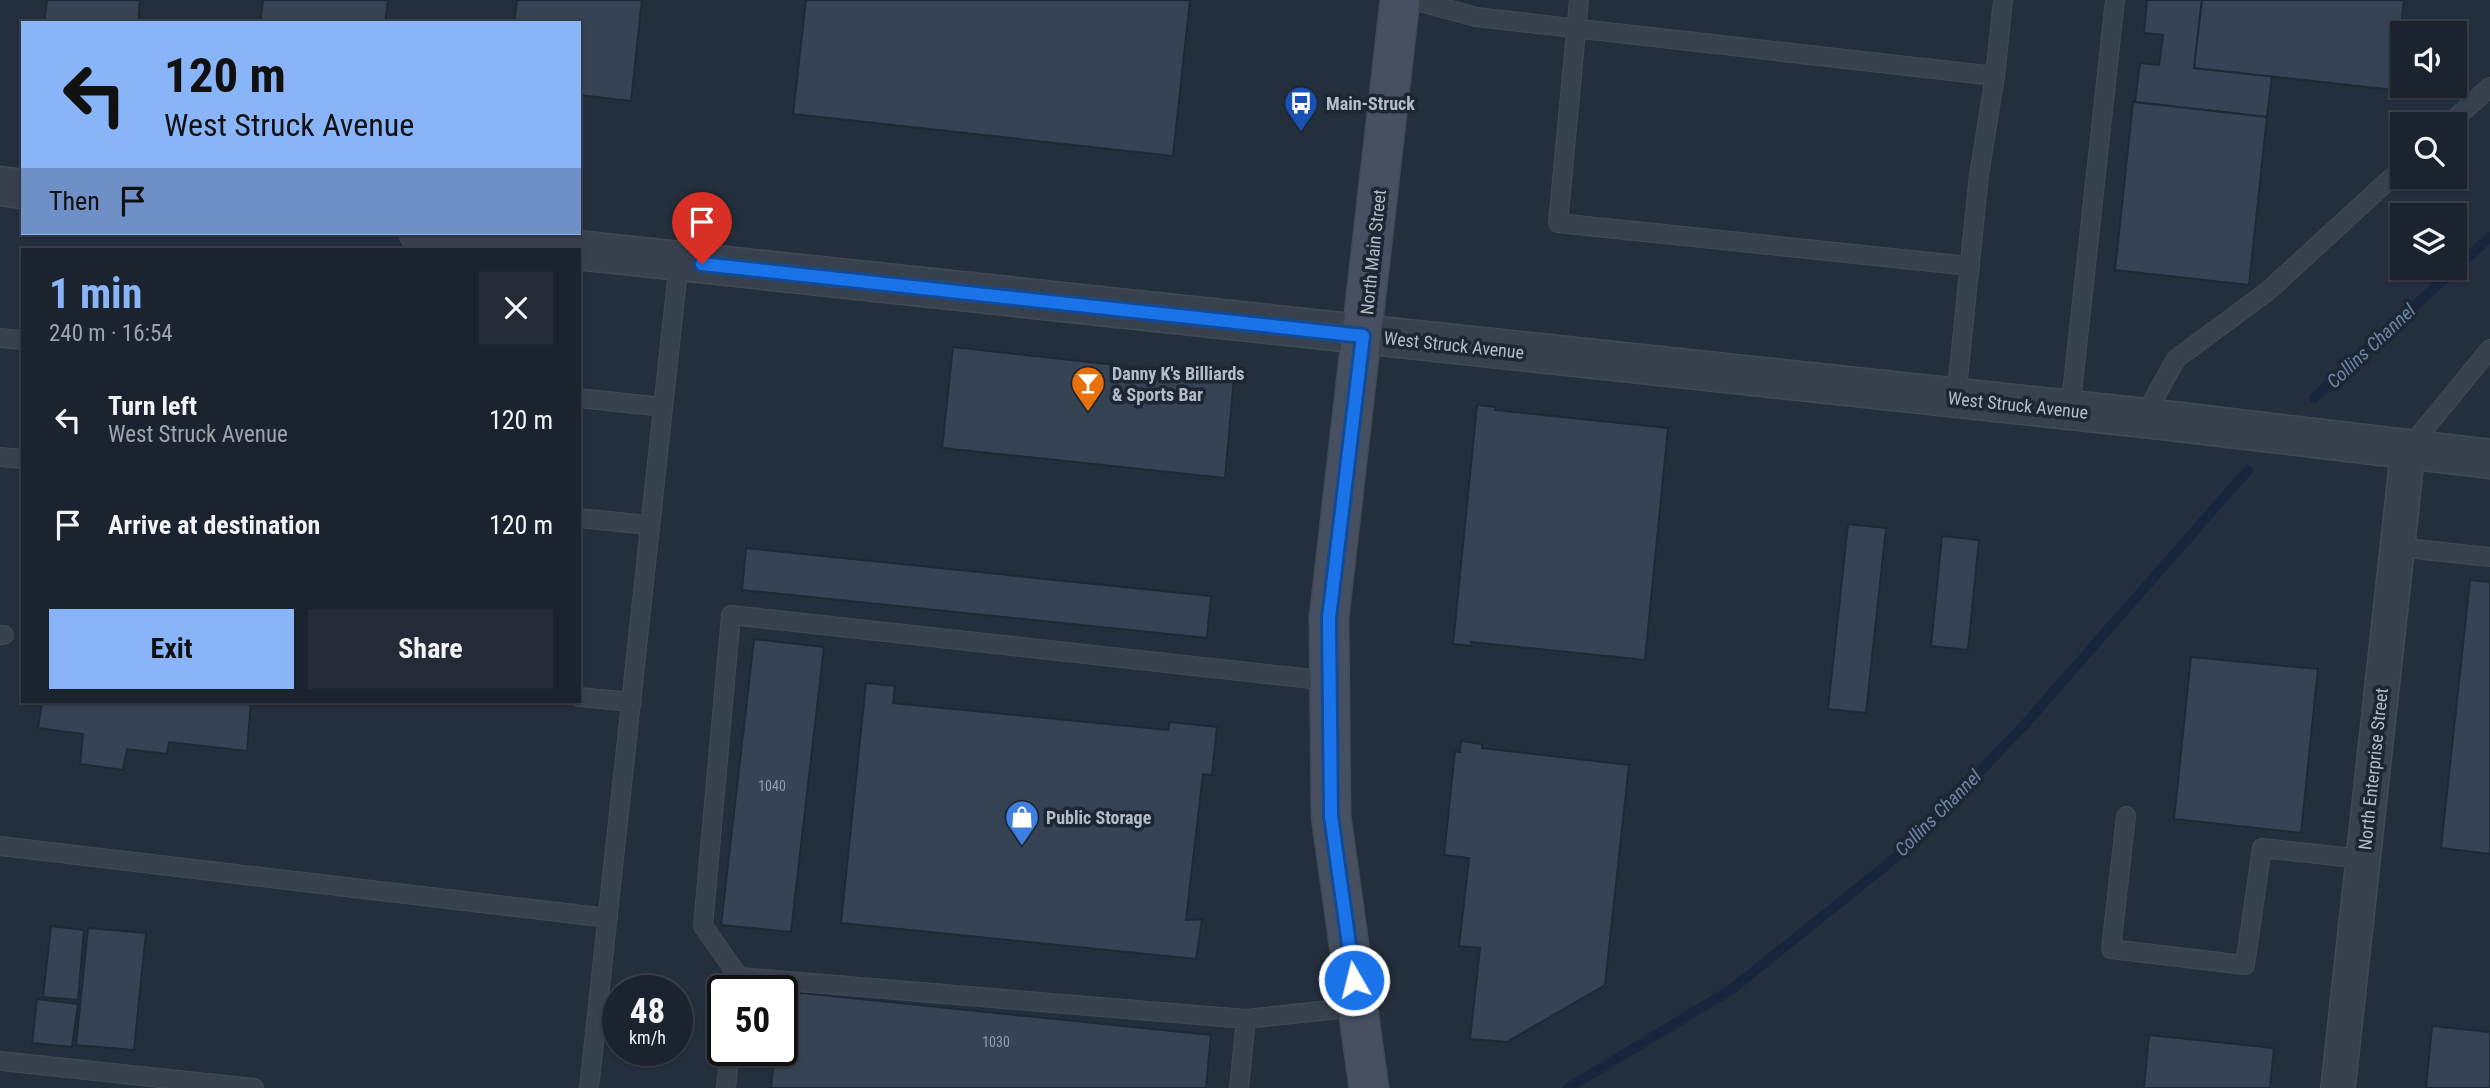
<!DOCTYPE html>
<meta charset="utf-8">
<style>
:root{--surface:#1b232e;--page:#242b36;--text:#f1f3f6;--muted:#a0a4aa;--line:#39404a;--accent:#8ab4f8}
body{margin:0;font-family:"Roboto Condensed",sans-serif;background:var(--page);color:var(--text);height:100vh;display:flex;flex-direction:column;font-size:26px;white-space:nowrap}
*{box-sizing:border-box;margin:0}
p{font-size:23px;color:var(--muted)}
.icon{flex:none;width:38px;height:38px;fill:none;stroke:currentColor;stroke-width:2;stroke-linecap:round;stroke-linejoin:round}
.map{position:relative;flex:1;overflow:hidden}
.side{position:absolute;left:21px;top:248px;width:560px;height:455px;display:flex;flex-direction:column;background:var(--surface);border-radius:0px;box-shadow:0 2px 5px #0004,0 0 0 2px var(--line)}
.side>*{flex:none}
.guide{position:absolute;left:21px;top:21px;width:560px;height:214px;border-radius:0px;box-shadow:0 2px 5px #0004,0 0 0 2px var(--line);background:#8ab4f8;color:#111;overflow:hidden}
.controls{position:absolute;left:2390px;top:21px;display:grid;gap:14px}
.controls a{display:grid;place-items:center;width:77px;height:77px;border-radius:0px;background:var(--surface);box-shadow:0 2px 5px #0004,0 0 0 2px var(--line);font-size:35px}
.speed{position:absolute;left:602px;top:975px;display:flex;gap:14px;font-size:35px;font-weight:700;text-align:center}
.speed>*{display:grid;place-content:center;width:91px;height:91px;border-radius:50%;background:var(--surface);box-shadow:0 2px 5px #0004,0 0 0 2px var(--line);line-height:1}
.speed small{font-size:18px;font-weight:400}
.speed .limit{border:4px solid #111;border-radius:10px;background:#fff;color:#111}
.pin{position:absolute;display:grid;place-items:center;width:60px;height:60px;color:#fff;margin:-72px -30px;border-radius:50% 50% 50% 0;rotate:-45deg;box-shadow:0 0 7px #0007}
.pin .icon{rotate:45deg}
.me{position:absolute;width:77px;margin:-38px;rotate:352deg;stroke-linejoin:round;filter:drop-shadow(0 0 5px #0008)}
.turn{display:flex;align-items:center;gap:24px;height:147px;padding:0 28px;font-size:32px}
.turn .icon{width:91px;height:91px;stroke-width:2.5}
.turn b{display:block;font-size:49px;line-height:60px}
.then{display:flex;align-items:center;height:66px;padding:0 28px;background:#0003;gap:14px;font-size:26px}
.round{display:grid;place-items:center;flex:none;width:74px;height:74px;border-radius:0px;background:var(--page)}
.summary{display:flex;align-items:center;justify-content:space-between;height:119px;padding:0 28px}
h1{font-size:42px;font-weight:700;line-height:52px;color:var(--accent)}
.primary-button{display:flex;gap:14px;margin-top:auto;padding:14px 28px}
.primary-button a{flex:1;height:80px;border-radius:0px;background:var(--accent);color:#111;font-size:28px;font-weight:700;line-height:80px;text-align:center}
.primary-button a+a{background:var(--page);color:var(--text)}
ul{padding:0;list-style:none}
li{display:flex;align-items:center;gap:21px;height:105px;padding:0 28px}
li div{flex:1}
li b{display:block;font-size:26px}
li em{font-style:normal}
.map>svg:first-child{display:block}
</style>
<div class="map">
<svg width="2490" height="1088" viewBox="0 0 2490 1088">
<rect width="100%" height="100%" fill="#242f3e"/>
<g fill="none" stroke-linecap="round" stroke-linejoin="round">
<g stroke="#17263c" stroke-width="10">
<polyline points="2314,398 2490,237"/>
<polyline points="1568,1088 1732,989 1904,851 2026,723 2248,470"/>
</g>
</g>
<g fill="#364354" stroke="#1f2835" stroke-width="2">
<polygon points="47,0 140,0 138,23 44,23"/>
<polygon points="263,0 388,0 385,23 260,23"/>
<polygon points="517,0 642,0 631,101 579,95 579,23 514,23"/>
<polygon points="806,0 1190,0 1173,156 793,114"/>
<polygon points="2147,0 2202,0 2194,68 2272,76 2267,117 2135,102 2140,63 2159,65 2163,35 2144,33"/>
<polygon points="2202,0 2404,0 2394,90 2194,68"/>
<polygon points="2133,102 2267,117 2249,285 2115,270"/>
<polygon points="953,347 1234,378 1225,478 942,448"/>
<polygon points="1477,405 1496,407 1495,410 1668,428 1645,660 1471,642 1471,646 1453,644"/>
<polygon points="1848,524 1886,528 1866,713 1828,709"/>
<polygon points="1942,536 1979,540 1968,650 1931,646"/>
<polygon points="746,548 1211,596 1207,638 742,590"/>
<polygon points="2470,580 2490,582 2490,854 2441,848"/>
<polygon points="754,639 824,647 791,932 721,925"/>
<polygon points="2191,657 2318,669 2301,833 2174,819"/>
<polygon points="866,683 895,686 893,703 1168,730 1170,722 1217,727 1212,775 1203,774 1186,920 1202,919 1196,959 841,923"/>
<polygon points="42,702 251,702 247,751 169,742 167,754 127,749 123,770 80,764 83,734 38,728"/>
<polygon points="1461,741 1482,744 1482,748 1629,765 1605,985 1507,1042 1470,1039 1480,948 1459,946 1469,858 1444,855 1455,751 1460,752"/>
<polygon points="51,926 84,930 78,1000 43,997"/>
<polygon points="88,928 146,933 134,1050 76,1045"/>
<polygon points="782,991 1211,1035 1206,1088 771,1088 775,1050 782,1050"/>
<polygon points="37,999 78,1004 72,1047 32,1043"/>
<polygon points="2432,1026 2490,1032 2490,1088 2426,1088"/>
<polygon points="2149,1035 2274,1048 2270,1088 2144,1088"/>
</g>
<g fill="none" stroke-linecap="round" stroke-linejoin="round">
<g stroke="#414a57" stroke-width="20">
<g id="service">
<polyline points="1413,0 1476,17 1995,76 1979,175 1956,398"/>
<polyline points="1579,0 1558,223 1970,266"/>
<polyline points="1995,76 2003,0"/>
<polyline points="2449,124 2490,87"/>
<polyline points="0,338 23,340"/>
<polyline points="579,398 662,407"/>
<polyline points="2070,411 2115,0"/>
<polyline points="2143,418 2176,359 2268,291 2403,167"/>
<polyline points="2408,449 2490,349"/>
<polyline points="0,457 23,459"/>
<polyline points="579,518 649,525"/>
<polyline points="2397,547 2490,557"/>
<polyline points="0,635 4,635"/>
<polyline points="579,697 632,702"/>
<polyline points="2126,816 2111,949 2245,965 2262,848 2363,859"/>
<polyline points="0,846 608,918"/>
<polyline points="739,977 703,926 731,615 1330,681"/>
<polyline points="737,990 739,977 1246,1019 1358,1007"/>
<polyline points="0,1061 254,1088"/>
<polyline points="589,1088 679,261"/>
<polyline points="726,1088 730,1050"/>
<polyline points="1239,1088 1246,1019"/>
</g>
</g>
<g stroke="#414a57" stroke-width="36">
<polyline id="minor" points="2338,1088 2408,450"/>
</g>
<g stroke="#414a57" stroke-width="41">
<g id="tertiary">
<polyline points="0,186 23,189"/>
<polyline points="419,233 2163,420 2490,459"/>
</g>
</g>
<g stroke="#414a57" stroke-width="41">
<polyline id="secondary" points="1369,1088 1331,816 1329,618 1400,0"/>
</g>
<use href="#service" stroke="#38414e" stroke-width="18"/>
<use href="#minor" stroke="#38414e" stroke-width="33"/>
<use href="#tertiary" stroke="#38414e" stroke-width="38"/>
<use href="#secondary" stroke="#465061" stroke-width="38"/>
</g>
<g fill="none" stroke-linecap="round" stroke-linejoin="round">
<g stroke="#114b97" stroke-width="18">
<polyline id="route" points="702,264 1363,336 1329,618 1331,816 1354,980"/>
</g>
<use href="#route" stroke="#1a73e8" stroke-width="12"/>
</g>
<defs>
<g id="bus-pin" transform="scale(1.75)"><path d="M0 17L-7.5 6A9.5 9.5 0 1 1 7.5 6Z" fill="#1a4fb4" stroke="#1d2633"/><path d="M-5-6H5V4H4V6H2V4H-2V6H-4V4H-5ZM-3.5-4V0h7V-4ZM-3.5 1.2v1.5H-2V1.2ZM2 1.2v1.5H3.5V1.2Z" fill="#fff"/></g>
<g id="bar-pin" transform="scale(1.75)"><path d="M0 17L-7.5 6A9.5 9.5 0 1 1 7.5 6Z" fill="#e8710a" stroke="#1d2633"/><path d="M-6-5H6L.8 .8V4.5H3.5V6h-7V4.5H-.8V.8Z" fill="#fff"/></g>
<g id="shop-pin" transform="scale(1.75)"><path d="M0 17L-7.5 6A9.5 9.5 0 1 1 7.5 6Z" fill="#3f7fe0" stroke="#1d2633"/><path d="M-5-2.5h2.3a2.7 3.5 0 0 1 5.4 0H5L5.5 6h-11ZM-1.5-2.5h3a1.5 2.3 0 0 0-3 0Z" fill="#fff"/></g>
</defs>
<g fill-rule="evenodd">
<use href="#bus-pin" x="1301" y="103"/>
<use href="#bar-pin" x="1088" y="383"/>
<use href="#shop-pin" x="1022" y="817"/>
</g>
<g text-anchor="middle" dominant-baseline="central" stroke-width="7" stroke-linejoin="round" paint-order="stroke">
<g font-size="14" fill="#929caa">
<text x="772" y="786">1040</text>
<text x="996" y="1042">1030</text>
</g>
<g font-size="18" font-weight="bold" fill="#b4bcc9" stroke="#1d2633" text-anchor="start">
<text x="1326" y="103">Main-Struck</text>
<text x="1112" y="373">Danny K's Billiards<tspan x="1112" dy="21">&amp; Sports Bar</tspan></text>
<text x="1046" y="817">Public Storage</text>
</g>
<g font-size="18" fill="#b4bcc9" stroke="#1d2633">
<text transform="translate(1373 252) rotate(-84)">North Main Street</text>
<text transform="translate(1454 345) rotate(6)">West Struck Avenue</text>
<text transform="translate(2018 405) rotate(6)">West Struck Avenue</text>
<text transform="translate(2373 769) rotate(-84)">North Enterprise Street</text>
</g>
<g font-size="19" font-style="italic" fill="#6d86a8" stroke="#1d2633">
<text transform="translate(2371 346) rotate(-43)">Collins Channel</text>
<text transform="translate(1938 813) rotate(-45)">Collins Channel</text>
</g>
</g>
</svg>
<div class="controls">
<a><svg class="icon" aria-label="sound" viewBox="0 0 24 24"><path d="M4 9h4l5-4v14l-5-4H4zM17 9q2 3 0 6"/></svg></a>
<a><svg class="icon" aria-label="search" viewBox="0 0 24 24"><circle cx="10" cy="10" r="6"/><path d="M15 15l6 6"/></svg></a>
<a><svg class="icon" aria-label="layers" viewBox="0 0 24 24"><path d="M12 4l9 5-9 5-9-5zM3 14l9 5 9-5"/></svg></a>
</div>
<div class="speed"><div>48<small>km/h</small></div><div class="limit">50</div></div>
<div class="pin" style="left:702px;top:264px;background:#d93025"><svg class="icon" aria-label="arrive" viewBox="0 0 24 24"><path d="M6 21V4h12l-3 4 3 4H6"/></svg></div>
<svg class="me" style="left:1354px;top:980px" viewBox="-20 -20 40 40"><circle r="17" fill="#1a73e8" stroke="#fff" stroke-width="3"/><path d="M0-11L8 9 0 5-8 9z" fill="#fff"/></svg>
<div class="guide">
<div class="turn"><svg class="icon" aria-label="left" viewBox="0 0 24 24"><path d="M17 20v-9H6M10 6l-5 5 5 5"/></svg><div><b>120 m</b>West Struck Avenue</div></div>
<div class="then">Then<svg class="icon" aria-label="arrive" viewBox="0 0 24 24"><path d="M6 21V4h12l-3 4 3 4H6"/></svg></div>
</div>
<section class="side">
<div class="summary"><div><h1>1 min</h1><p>240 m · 16:54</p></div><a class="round"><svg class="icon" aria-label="close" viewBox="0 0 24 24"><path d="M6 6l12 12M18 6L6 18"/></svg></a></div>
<ul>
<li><svg class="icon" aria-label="left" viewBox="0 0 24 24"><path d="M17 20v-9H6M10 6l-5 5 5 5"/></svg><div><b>Turn left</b><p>West Struck Avenue</p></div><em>120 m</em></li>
<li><svg class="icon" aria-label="arrive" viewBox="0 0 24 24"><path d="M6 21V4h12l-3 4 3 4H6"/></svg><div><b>Arrive at destination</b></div><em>120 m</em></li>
</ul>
<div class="primary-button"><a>Exit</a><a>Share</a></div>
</section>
</div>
